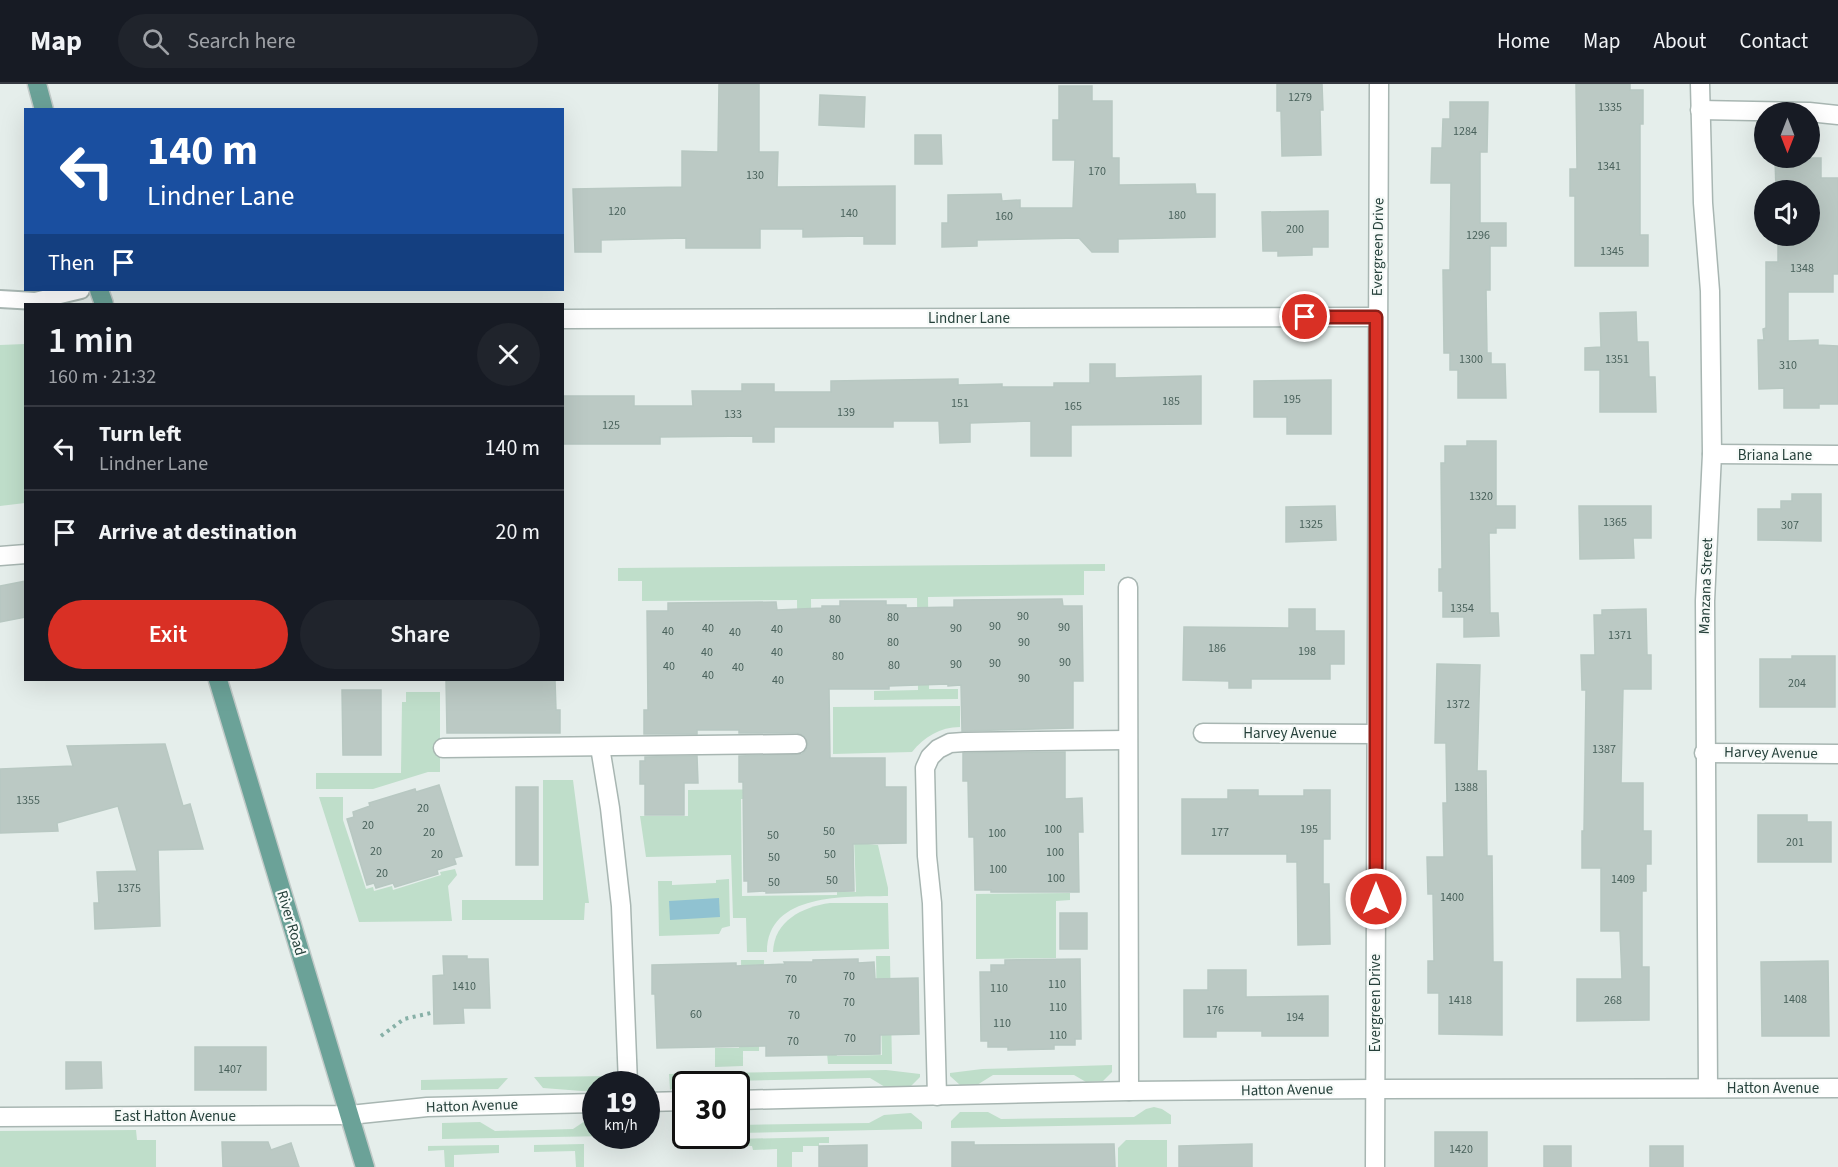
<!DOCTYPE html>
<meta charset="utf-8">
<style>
:root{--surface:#171b24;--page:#20242c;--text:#f1f3f6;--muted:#9ea1a6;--line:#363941;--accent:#d93025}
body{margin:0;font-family:"Source Sans 3",sans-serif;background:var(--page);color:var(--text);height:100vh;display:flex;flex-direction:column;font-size:22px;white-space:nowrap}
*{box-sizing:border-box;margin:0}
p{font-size:20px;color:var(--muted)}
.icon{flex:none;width:33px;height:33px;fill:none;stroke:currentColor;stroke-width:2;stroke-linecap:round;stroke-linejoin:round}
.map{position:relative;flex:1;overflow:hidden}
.panel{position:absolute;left:24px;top:219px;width:540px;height:378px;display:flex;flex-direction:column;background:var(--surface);border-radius:0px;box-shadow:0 6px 24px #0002}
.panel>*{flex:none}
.guide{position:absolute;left:24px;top:24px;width:540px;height:183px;border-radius:0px;box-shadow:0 6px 24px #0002;background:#1a4fa0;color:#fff;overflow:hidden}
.needle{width:39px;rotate:180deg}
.controls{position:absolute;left:1754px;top:18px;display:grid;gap:12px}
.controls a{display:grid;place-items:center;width:66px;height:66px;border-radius:50%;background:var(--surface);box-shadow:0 6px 24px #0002;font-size:30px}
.speed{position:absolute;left:582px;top:987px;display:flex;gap:12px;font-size:30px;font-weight:700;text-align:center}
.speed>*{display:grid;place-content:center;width:78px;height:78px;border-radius:50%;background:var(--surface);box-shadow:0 6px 24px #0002;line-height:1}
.speed small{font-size:15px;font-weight:400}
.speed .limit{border:3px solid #111;border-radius:9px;background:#fff;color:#111}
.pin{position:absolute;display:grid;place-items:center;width:51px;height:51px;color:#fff;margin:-26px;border:3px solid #fff;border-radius:50%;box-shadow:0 2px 6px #0007}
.me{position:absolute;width:66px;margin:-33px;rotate:0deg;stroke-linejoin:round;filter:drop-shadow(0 0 4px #0008)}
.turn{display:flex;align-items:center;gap:21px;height:126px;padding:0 24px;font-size:27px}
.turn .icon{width:78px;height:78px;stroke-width:2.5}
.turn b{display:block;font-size:42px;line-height:51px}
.then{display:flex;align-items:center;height:57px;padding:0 24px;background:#0003;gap:12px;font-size:22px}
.round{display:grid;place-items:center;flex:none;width:63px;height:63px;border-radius:32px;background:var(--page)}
.headline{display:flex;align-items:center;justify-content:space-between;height:102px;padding:0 24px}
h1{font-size:36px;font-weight:600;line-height:45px}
.primary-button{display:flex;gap:12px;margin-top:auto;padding:12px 24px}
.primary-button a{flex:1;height:69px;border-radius:36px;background:var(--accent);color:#fff;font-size:24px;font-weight:600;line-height:69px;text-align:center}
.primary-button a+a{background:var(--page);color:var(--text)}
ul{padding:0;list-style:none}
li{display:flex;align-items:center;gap:18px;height:84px;padding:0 24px;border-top:2px solid var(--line)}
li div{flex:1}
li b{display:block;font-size:22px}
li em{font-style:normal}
header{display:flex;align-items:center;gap:36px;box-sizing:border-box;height:84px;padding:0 30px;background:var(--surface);border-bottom:2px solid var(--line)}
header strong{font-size:28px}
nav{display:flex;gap:33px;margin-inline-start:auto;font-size:21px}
.search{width:420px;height:54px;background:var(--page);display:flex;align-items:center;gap:15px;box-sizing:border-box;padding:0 21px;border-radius:33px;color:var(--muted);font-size:22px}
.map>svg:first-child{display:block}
</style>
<header>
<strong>Map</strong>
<div class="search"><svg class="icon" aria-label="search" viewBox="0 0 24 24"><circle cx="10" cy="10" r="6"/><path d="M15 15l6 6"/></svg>Search here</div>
<nav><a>Home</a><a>Map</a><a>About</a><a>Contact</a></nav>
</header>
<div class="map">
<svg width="1838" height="1083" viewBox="0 0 1838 1083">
<rect width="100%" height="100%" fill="#e5eeeb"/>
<g fill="#bfdeca">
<polygon points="25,260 25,419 0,422 0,261"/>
<polygon points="1105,480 1105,487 1084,487 1084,511 928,513 929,605 958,605 958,615 874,616 874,607 918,606 917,514 811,515 812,610 798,610 797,516 642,517 642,497 618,497 618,484"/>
<polygon points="406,608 440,608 440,688 428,688 373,705 316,705 316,689 401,689 402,618 406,618"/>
<path d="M960,622V643C940,643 924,653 912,668L833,670V623Z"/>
<polygon points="543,696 573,696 589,819 585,819 584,836 462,836 462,816 543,816"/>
<path d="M794,705V714L741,715L742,812L837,811V808H856L854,753L868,743V760L878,761L888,804V812C847,813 767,808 767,868H747L746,834H733L731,771L646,773L640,732H688V706Z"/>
<polygon points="319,713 343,713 343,736 366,805 373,803 374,807 392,802 393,806 441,791 440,788 455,785 457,791 448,802 452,837 359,838"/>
<polygon points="729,795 730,842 722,844 719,850 659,852 658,797 672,797 672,801 716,799 716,796"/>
<polygon points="1070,809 1070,816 1056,817 1056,874 976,875 976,810"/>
<path d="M830,819H888L889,865L773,868C774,837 802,823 830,819Z"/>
<polygon points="876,872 890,872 892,980 828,980 827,969 836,969 837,972 882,971 881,930 877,930"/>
<polygon points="741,876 764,876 765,933 759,934 759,967 743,967 743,982 715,983 715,964 739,964 742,936"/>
<polygon points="1112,981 1112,988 1103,997 1086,998 1074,991 993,991 977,1001 960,1001 950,992 950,989 982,985"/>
<polygon points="886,986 920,990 920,993 911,1002 885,1003 870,994 683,998 670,1006 669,990"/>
<polygon points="611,992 611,999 609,1000 596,1000 595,1008 543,1004 534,993"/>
<polygon points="508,994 498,1005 421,1006 421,996"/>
<polygon points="1154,1023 1162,1025 1171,1031 1171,1040 951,1044 951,1037 960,1028 988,1028 1001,1035 1134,1033 1146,1025"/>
<polygon points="911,1029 922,1038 922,1045 737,1049 737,1041 869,1039 884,1031"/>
<polygon points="595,1036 596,1052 611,1052 442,1055 442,1039 480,1038 495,1047 573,1045 585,1037"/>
<polygon points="136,1046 137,1056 156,1056 156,1083 0,1083 0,1047"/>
<polygon points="829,1053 829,1059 819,1059 819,1062 803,1062 803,1068 792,1068 792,1083 777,1083 777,1065 753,1066 752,1062 733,1062 732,1055"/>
<polygon points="1126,1056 1167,1056 1167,1083 1118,1083 1118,1064"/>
<polygon points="584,1060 584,1083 576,1083 575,1067 534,1068 534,1061"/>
<polygon points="499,1061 499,1069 454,1071 454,1083 445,1083 444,1066 428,1067 428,1062"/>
</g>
<polygon fill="#90c2d1" points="719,814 720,833 670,836 669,817"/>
<g fill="#bbc9c4" stroke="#b8c8c2" stroke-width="1.5">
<polygon points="719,0 759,0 759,68 778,68 777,103 895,102 895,160 864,160 864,152 803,153 803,145 760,145 760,164 686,164 686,154 601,156 601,168 575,168 573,105 682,103 682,67 718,68"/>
<polygon points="1277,0 1322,0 1323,26 1320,26 1321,71 1282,72 1281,27 1277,27"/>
<polygon points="1576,0 1630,0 1630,6 1643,6 1643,40 1640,40 1640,151 1648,151 1648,182 1575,182 1575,112 1570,112 1570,85 1577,85"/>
<polygon points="1059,2 1092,2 1092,17 1112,17 1112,74 1119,74 1119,101 1195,100 1196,110 1215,110 1215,153 1118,155 1118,168 1092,168 1079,154 977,156 977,162 942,163 942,139 948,139 948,111 1001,110 1002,117 1020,116 1020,124 1073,124 1075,76 1053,76 1053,36 1059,36"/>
<polygon points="820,11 865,13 864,43 819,41"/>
<polygon points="1450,18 1488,18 1487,68 1480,68 1480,139 1506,139 1506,162 1490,162 1490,206 1486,206 1487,269 1491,269 1491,280 1505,280 1506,314 1458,314 1458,286 1450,286 1450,269 1444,269 1443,186 1450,186 1451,99 1431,99 1432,64 1442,64 1443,35 1450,35"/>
<polygon points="915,51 941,51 942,80 915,80"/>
<polygon points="1775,74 1821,74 1821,94 1838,94 1838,190 1833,190 1833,208 1788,208 1788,257 1818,256 1818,261 1838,262 1838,320 1819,320 1819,324 1784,324 1784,304 1759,305 1758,256 1764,256 1763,245 1766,244 1766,178 1778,178 1778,152 1809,152 1809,106 1776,106"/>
<polygon points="1328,127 1328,163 1312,163 1312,171 1278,172 1278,167 1263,167 1262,128"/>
<polygon points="1636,228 1637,258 1648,258 1649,293 1655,293 1656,328 1600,328 1600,286 1585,286 1585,264 1601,263 1600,229"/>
<polygon points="1090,280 1115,280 1115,294 1201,292 1201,340 1071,341 1071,372 1031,372 1031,337 970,339 970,358 940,359 939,337 893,337 893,343 774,343 774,358 753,358 753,352 660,353 660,360 562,360 562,312 634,312 634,322 693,322 692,307 742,307 742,300 774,300 774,308 831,308 831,297 958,295 958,301 1002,300 1002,303 1054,303 1054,299 1090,299"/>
<polygon points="1331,296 1331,350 1287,350 1287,333 1254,333 1254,297"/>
<polygon points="1467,357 1496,357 1496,422 1515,422 1515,444 1496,444 1496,449 1489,449 1490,529 1498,529 1499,552 1464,553 1464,533 1443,533 1443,507 1439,507 1439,485 1442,485 1441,379 1445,379 1445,362 1467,362"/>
<polygon points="1792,410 1821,410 1821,457 1758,456 1758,425 1781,425 1781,417 1792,417"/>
<polygon points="1335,422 1336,456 1286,458 1286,423"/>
<polygon points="1579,422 1651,422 1651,454 1633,454 1634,474 1580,475"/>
<polygon points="26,497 26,533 0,538 0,502"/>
<polygon points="1062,515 1063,522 1082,522 1083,597 1073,597 1073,644 962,647 961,601 948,602 948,600 889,602 889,605 829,605 830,674 885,674 885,703 906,703 906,759 853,760 854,807 766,809 766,807 748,808 748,797 744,797 743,698 739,698 739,672 802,670 806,666 808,660 803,651 797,649 739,649 739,646 697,646 697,650 644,650 644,626 648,626 647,527 668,527 668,519 776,518 777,526 822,524 822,522 840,522 840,517 886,517 886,521 906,521 906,524 954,523 954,516"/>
<polygon points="1289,525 1315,525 1315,547 1344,547 1344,580 1330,580 1330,595 1251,595 1251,604 1229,604 1229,597 1183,596 1184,543 1289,544"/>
<polygon points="1646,525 1647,571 1651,571 1651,605 1623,605 1621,699 1643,699 1643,747 1651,747 1651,780 1646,780 1646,807 1642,807 1642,883 1649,883 1649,936 1577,937 1577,895 1622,895 1620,847 1601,847 1601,784 1582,784 1582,747 1584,747 1586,606 1582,606 1581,571 1595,571 1594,531 1602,531 1602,526"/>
<polygon points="1792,572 1835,572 1835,623 1760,623 1760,575 1792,575"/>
<polygon points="1437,580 1480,581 1477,687 1486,687 1487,772 1492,772 1493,878 1502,878 1502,951 1439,950 1439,909 1428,909 1428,877 1434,877 1433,810 1428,810 1427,773 1444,773 1443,719 1447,719 1446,659 1435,659"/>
<polygon points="446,596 555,596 556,626 560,626 560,649 447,649"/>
<polygon points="342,606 381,606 381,671 343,671"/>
<polygon points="165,660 183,722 190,720 203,765 158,766 160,842 95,845 94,819 99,819 97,788 137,787 118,722 57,739 58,747 0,749 0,685 73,682 67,662"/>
<polygon points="1065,668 1065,715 1082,714 1083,748 1078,748 1079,808 991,808 991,806 975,806 974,753 969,753 968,697 963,697 963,669"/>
<polygon points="697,672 698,699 684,699 684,731 645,731 645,700 640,700 640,677 645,677 645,673"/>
<polygon points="439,701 462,772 454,774 456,780 437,786 438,790 395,803 393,799 376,804 374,799 367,801 347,735 354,733 353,728 370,722 369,719 415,705 416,708"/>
<rect x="516" y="703" width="22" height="78"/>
<polygon points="1228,706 1258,706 1258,712 1304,712 1304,706 1330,706 1330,755 1323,755 1323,800 1329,800 1330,860 1298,861 1297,778 1287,778 1287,770 1182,770 1182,715 1228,715"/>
<polygon points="1758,731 1807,731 1807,738 1831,738 1831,778 1758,778"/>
<rect x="1060" y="829" width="27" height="36"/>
<polygon points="443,872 467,872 467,875 488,875 490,924 463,924 464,939 434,940 433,892 444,891"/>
<polygon points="858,875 858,879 874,878 875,895 918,894 919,950 880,951 880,970 766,972 766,962 657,964 655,910 652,910 652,881 736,879 736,882 785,880 784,878 813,878 813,876"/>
<polygon points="1080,875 1081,955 1075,955 1075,961 1054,961 1054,965 1008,966 1008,963 988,963 988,957 981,957 980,888 991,888 991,881 1005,881 1005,876"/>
<polygon points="1828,877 1829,952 1762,952 1761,878"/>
<polygon points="1208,886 1246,886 1246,913 1328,912 1328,952 1262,952 1262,947 1216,947 1216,953 1184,953 1184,906 1208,906"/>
<rect x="195" y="963" width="71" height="43"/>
<polygon points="66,978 101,978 102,1004 66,1005"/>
<rect x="1435" y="1048" width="52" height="35"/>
<polygon points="222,1058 268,1058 271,1066 291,1059 299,1083 223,1083"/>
<polygon points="952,1058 974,1058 974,1061 1114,1060 1115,1083 952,1083"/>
<polygon points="1252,1060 1252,1083 1179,1083 1179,1062"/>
<polygon points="867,1061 867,1083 819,1083 819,1062"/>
<rect x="1544" y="1062" width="27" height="21"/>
<rect x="1650" y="1062" width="33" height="21"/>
</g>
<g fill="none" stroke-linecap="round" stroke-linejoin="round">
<g stroke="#a8b6b2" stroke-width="20">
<polyline id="service" points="0,215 35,217 81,206"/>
</g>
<g stroke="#a8b6b2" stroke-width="21">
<g id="minor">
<polyline points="1700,0 1703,119 1710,207 1712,370 1705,517 1708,1004"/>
<polyline points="1700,26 1809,28 1838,31"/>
<polyline points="562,235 1376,233"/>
<polyline points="1712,370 1838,371"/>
<polyline points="0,472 26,470"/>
<polyline points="1128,503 1129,1007"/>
<polyline points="1203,649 1376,650"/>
<polyline points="600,663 610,724 621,822 628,1000"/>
<polyline points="443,664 797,660"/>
<polyline points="1704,669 1838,670"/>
<polyline points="937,1012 932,819 927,772 925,684 930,673 938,665 950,659 964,658 1127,656"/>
<polyline points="736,1016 1129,1007 1375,1005 1838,1004"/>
<polyline points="646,1018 686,1017"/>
<polyline points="0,1033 350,1031 427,1023 596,1019"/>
<polyline points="1375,1083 1379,0"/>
</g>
</g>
<g stroke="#c2cac8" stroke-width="21">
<g id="primary">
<polyline points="37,0 44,26"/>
<polyline points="99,206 104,220"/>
<polyline points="218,596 365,1083"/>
</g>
</g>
<polyline stroke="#87b0a7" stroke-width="4" stroke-dasharray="3 4.5" stroke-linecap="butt" points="381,952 404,935 431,929"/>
<use href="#service" stroke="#fff" stroke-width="16"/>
<use href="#minor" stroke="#fff" stroke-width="18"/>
<use href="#primary" stroke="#6ba298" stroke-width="18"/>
</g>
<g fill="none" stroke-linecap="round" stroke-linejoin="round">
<g stroke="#8d1f18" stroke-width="15">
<polyline id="route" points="1305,233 1376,233 1376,815"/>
</g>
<use href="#route" stroke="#d93025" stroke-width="10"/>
</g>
<g text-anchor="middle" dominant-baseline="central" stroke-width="4.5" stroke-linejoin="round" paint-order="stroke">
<g font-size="12" fill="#4a625c">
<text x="1300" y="13">1279</text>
<text x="1610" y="23">1335</text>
<text x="1465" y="47">1284</text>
<text x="1609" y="82">1341</text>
<text x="1097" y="87">170</text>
<text x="755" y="91">130</text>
<text x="617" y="127">120</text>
<text x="849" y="129">140</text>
<text x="1177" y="131">180</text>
<text x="1004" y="132">160</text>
<text x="1295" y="145">200</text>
<text x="1478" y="151">1296</text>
<text x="1612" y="167">1345</text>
<text x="1802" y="184">1348</text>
<text x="1471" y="275">1300</text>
<text x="1617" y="275">1351</text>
<text x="1788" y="281">310</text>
<text x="1292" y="315">195</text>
<text x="1171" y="317">185</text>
<text x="960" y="319">151</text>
<text x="1073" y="322">165</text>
<text x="846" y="328">139</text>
<text x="733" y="330">133</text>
<text x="611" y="341">125</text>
<text x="1481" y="412">1320</text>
<text x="1615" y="438">1365</text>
<text x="1311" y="440">1325</text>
<text x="1790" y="441">307</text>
<text x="1462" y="524">1354</text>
<text x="1023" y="532">90</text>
<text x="893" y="533">80</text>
<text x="835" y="535">80</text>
<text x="995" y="542">90</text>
<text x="1064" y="543">90</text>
<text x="708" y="544">40</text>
<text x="956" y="544">90</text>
<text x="777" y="545">40</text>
<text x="668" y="547">40</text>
<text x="735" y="548">40</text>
<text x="1620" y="551">1371</text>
<text x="893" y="558">80</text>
<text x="1024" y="558">90</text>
<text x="1217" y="564">186</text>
<text x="1307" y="567">198</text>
<text x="707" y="568">40</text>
<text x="777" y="568">40</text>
<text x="838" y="572">80</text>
<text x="1065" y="578">90</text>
<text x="995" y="579">90</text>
<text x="956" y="580">90</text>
<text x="894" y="581">80</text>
<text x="669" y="582">40</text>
<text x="738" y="583">40</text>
<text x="708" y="591">40</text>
<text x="1024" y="594">90</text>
<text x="778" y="596">40</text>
<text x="1797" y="599">204</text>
<text x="1458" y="620">1372</text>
<text x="1604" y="665">1387</text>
<text x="1466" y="703">1388</text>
<text x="28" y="716">1355</text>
<text x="423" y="724">20</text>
<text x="368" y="741">20</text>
<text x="1053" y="745">100</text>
<text x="1309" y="745">195</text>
<text x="829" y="747">50</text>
<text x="429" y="748">20</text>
<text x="1220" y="748">177</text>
<text x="997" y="749">100</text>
<text x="773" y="751">50</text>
<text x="1795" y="758">201</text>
<text x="376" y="767">20</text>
<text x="1055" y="768">100</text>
<text x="437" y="770">20</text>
<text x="830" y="770">50</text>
<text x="774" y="773">50</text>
<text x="998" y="785">100</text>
<text x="382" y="789">20</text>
<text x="1056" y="794">100</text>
<text x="1623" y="795">1409</text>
<text x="832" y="796">50</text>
<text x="774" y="798">50</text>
<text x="129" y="804">1375</text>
<text x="1452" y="813">1400</text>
<text x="849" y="892">70</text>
<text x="791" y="895">70</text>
<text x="1057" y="900">110</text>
<text x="464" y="902">1410</text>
<text x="999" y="904">110</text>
<text x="1795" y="915">1408</text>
<text x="1460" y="916">1418</text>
<text x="1613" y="916">268</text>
<text x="849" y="918">70</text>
<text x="1058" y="923">110</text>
<text x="1215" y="926">176</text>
<text x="696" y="930">60</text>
<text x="794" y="931">70</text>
<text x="1295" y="933">194</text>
<text x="1002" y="939">110</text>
<text x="1058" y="951">110</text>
<text x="850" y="954">70</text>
<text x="793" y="957">70</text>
<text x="230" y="985">1407</text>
<text x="1461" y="1065">1420</text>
</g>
<g font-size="15" fill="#25403a" stroke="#f6faf8">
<text transform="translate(1378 163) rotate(-89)">Evergreen Drive</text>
<text x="969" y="234">Lindner Lane</text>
<text x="1775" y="371">Briana Lane</text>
<text transform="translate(1706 502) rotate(-88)">Manzana Street</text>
<text x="1290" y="649">Harvey Avenue</text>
<text transform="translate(1771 669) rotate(1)">Harvey Avenue</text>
<text transform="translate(291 839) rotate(73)">River Road</text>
<text transform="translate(1375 919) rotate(-90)">Evergreen Drive</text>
<text x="1773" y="1004">Hatton Avenue</text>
<text transform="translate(1287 1006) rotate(-1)">Hatton Avenue</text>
<text transform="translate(472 1022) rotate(-2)">Hatton Avenue</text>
<text x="175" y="1032">East Hatton Avenue</text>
</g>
</g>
</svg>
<div class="controls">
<a><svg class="needle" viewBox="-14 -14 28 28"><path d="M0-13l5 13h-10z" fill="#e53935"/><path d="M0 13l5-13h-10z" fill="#9ea1a6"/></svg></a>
<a><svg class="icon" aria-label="sound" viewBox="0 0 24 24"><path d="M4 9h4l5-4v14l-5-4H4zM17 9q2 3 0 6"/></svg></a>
</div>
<div class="speed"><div>19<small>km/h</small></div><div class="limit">30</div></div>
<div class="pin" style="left:1305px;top:233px;background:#d93025"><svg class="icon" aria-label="arrive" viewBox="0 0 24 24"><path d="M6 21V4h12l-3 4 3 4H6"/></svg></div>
<svg class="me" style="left:1376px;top:815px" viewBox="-20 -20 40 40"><circle r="17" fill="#d93025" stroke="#fff" stroke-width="3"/><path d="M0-11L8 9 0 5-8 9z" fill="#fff"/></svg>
<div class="guide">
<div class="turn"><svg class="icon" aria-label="left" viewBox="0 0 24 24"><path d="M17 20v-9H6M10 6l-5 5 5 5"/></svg><div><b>140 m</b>Lindner Lane</div></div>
<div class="then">Then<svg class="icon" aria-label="arrive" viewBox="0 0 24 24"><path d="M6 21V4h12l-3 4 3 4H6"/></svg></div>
</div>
<section class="panel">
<div class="headline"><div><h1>1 min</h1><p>160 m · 21:32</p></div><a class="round"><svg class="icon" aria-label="close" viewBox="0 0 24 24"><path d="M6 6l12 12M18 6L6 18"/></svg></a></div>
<ul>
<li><svg class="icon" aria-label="left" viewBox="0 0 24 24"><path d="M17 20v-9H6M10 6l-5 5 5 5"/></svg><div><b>Turn left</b><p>Lindner Lane</p></div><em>140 m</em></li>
<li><svg class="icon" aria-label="arrive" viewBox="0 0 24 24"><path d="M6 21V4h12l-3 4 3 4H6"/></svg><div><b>Arrive at destination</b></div><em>20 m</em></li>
</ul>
<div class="primary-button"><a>Exit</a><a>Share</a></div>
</section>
</div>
